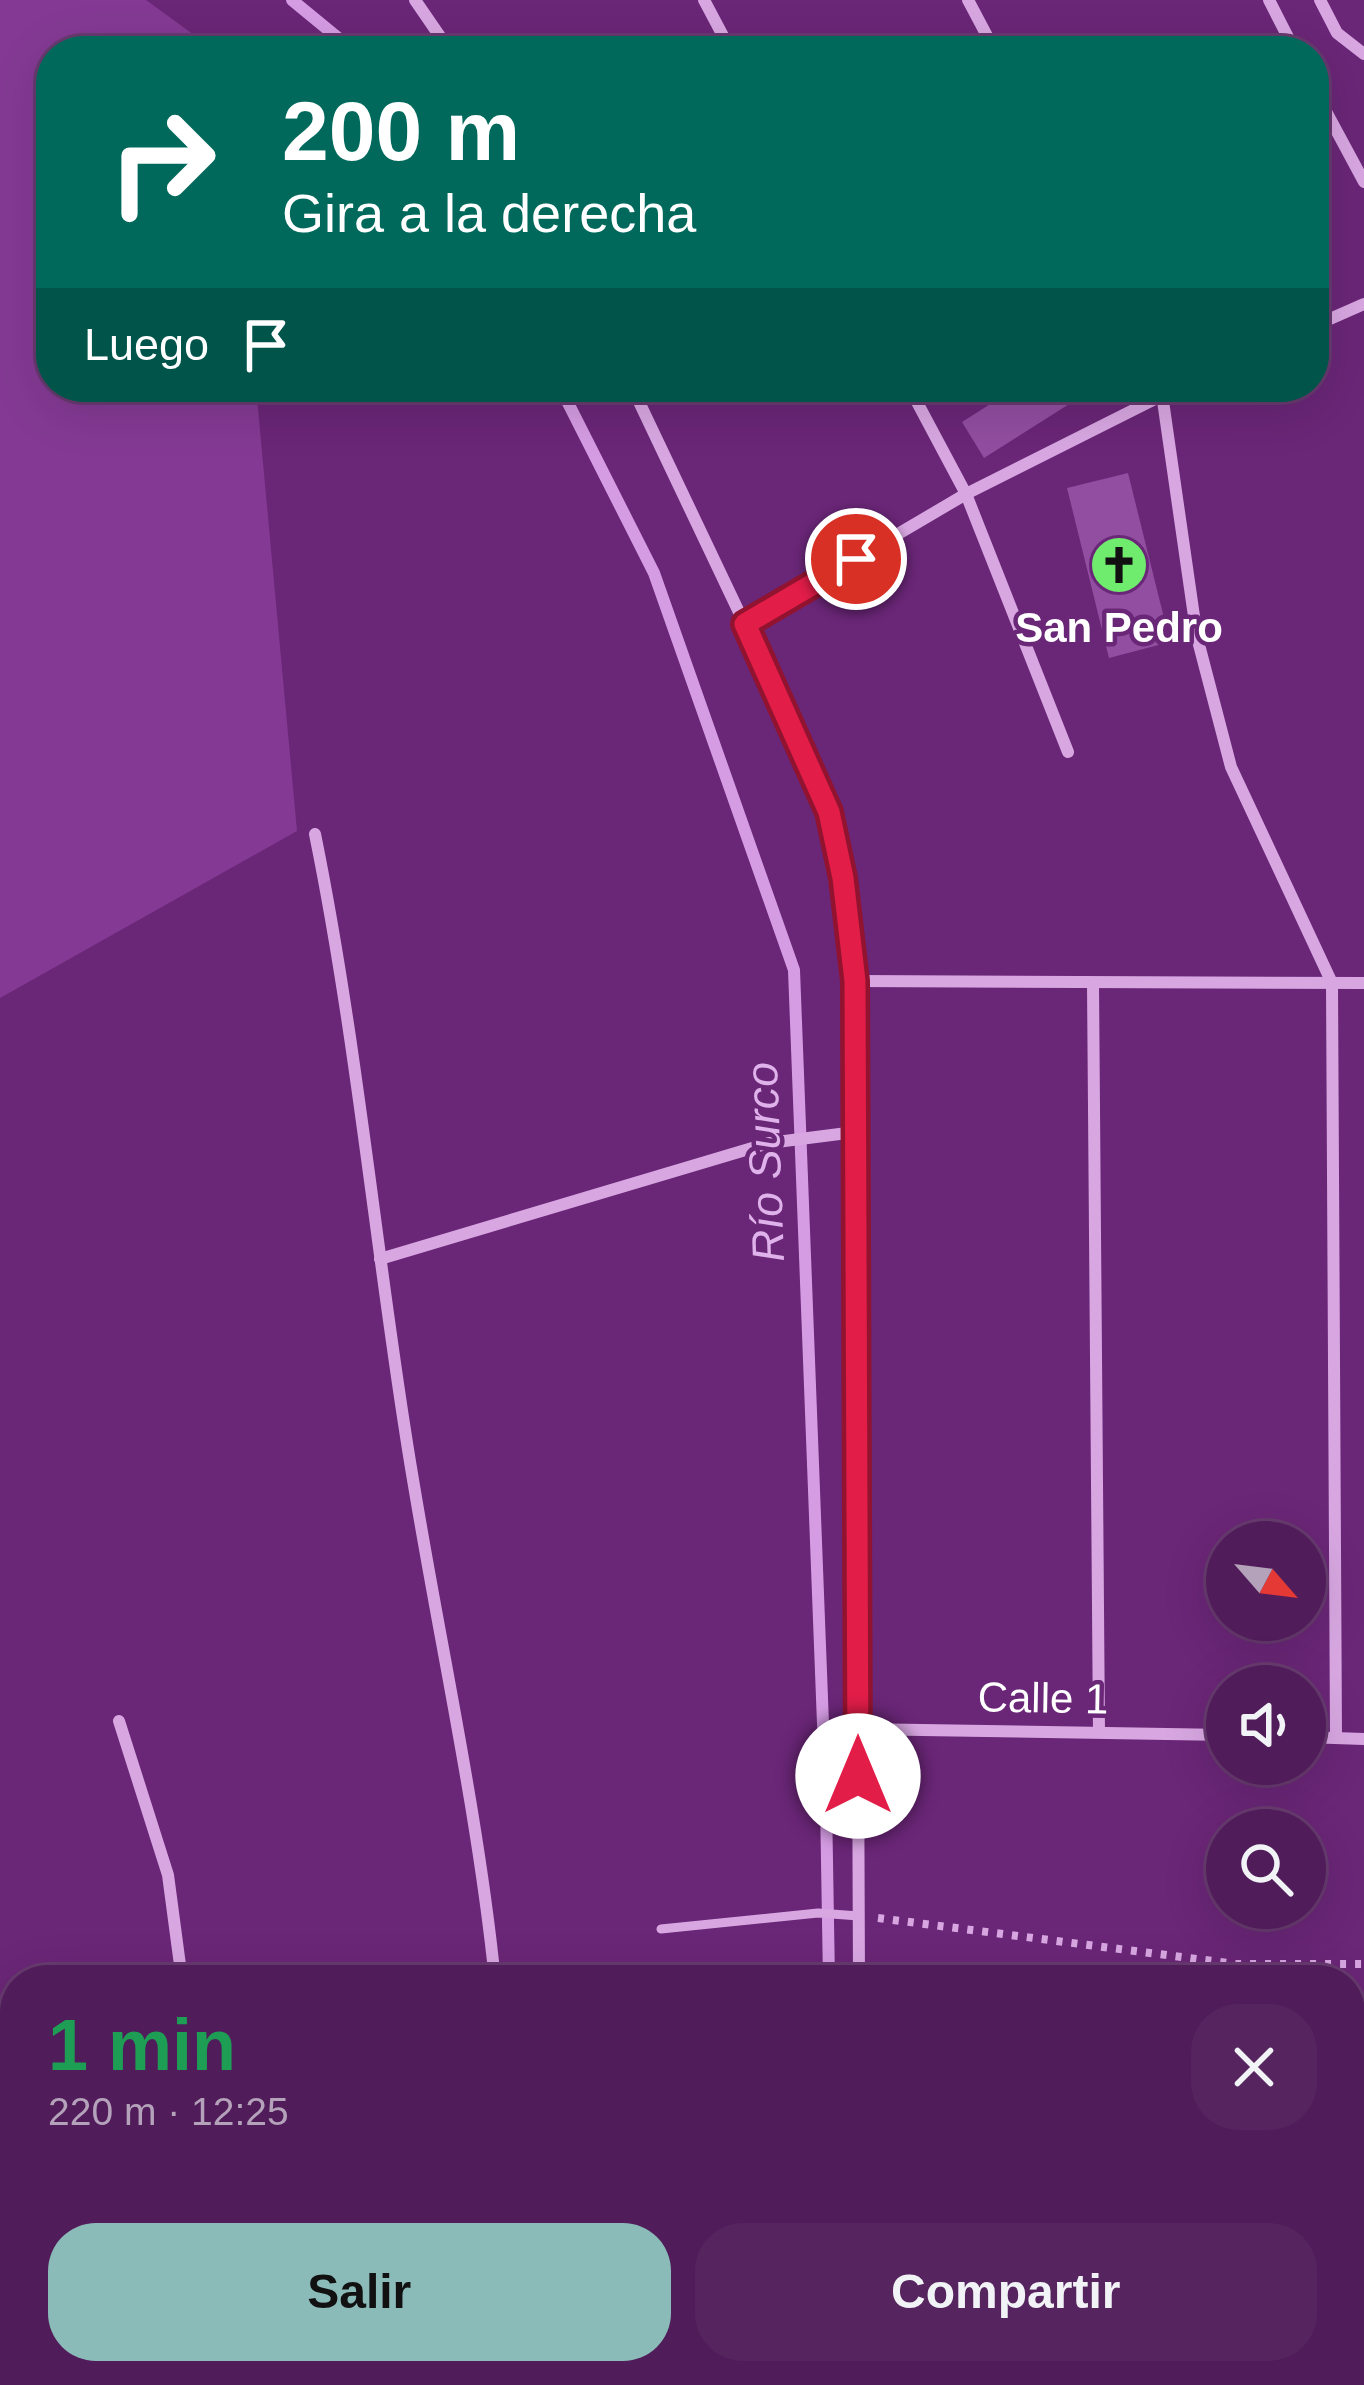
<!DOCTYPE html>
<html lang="es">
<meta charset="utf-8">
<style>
:root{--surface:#501c59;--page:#56255f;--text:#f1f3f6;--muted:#b4a1ba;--line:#673a6f;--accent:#8bbbb9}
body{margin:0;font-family:Arial,sans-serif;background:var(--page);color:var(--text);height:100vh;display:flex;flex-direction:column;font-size:45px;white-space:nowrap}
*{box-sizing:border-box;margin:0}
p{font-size:39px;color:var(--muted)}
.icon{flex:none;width:66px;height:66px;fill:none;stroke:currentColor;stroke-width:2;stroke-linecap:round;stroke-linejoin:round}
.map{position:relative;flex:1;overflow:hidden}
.side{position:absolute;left:0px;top:1965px;width:1365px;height:420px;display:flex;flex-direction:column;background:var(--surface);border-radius:48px 48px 0 0;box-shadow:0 12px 48px #0002,0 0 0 3px var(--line)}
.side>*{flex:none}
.guide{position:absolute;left:36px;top:36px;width:1293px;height:366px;border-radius:48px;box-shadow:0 12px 48px #0002,0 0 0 3px var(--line);background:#00695c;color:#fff;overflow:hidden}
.needle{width:78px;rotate:118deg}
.controls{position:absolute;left:1206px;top:1521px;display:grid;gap:24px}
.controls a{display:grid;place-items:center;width:120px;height:120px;border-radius:50%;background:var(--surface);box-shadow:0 12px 48px #0002,0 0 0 3px var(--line);font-size:60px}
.pin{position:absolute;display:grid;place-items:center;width:102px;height:102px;color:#fff;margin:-51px;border:6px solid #fff;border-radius:50%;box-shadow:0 3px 12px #0007}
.me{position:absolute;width:132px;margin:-66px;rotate:0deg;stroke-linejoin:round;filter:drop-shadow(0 0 9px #0008)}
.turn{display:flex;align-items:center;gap:42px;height:252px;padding:0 48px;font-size:54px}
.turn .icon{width:156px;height:156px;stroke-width:2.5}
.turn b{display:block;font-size:84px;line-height:102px}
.then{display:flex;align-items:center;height:114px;padding:0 48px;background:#0003;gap:24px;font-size:45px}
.round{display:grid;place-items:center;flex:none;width:126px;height:126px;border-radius:48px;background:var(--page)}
.summary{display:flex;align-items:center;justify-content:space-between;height:204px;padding:0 48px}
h1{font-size:72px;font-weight:600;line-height:90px;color:#1e9e55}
.action{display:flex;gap:24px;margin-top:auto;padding:24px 48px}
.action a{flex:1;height:138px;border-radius:48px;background:var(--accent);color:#111;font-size:48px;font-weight:600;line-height:138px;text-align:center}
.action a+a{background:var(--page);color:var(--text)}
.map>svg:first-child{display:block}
</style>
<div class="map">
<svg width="1364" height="2385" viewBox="0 0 1364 2385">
<rect width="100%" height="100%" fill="#6a2677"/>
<polygon fill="#843a94" points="0,0 146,0 216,51 51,51 51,387 256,387 297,831 0,998"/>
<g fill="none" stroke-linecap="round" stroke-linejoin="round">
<g stroke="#d59ce3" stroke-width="12">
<polyline points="292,0 354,51"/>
<polyline points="560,387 654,573 794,970 826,1802 829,1980"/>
<polyline points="833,2370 833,2385"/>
</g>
</g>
<g fill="#924ea1">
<polygon points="1017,387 1096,387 984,458 962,422"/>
<polygon points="1128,473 1170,642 1109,658 1067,488"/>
</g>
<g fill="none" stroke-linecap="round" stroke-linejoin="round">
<polyline stroke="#d8a7e2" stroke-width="8" stroke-dasharray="6 9" stroke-linecap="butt" points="878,1918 1236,1964 1364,1964"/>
<polyline stroke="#d8a7e2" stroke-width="9" points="661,1929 818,1913 859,1916"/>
<g stroke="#d8a7e2" stroke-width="12">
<polyline points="415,0 450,51"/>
<polyline points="704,0 731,51"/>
<polyline points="968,0 995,51"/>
<polyline points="1269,0 1295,51"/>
<polyline points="1320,0 1337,33 1364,54"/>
<polyline points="1314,89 1364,182"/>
<polyline points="1314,326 1364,304"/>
<polyline points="632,387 804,749 829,812 843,878 855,981 859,1980"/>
<polyline points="909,387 966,494 1068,752"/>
<polyline points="1161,387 1197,637 1231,767 1332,983 1336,1738"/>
<polyline points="745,624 966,494 1179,387"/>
<path d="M315,834C355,1031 374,1232 405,1430C433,1614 476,1795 495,1980"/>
<polyline points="855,981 1364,983"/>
<polyline points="1093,983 1099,1732"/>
<polyline points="380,1259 769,1143 855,1132"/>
<polyline points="119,1721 168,1875 182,1980"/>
<polyline points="858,1729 1227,1735"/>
<polyline points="1305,1737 1364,1739"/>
<polyline points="1350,2101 1364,2100"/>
<polyline points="221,2370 223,2385"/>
<polyline points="531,2370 533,2385"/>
<polyline points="868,2370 868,2385"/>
</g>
</g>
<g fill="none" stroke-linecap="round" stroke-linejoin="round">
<g stroke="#92132f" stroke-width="30">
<polyline id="route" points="856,559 745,624 829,812 843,878 855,981 858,1776"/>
</g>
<use href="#route" stroke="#e11d48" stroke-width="21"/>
</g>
<defs>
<g id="church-disc" transform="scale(3)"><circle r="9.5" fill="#6feb6d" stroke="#6a2677"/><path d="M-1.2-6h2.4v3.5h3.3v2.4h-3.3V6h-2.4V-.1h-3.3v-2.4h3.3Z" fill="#111"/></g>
</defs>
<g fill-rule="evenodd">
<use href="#church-disc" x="1119" y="565"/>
</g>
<g text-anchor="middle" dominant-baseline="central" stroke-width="9" stroke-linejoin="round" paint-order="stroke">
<g font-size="42" font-weight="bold" fill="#fff" stroke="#6a2677">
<text x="1119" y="627">San Pedro</text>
</g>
<g font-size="42" fill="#fff" stroke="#6a2677">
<text transform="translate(1043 1698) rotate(1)">Calle 1</text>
</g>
<g font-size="45" font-style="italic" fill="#e0b2eb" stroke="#6a2677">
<text transform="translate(765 1162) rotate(-92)">Río Surco</text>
</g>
</g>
</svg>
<div class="controls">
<a><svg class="needle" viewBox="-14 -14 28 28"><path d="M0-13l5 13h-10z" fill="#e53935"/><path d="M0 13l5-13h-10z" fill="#b4a1ba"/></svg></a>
<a><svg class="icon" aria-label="sound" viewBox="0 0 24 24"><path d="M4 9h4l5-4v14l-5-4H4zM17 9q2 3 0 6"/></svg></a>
<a><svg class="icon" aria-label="search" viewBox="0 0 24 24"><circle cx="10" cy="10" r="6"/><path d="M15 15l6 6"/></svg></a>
</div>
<div class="pin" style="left:856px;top:559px;background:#d93025"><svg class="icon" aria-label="arrive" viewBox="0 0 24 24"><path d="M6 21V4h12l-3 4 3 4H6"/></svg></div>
<svg class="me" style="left:858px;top:1776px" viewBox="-20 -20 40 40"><circle r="19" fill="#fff"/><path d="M0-13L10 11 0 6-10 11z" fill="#e11d48"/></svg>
<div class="guide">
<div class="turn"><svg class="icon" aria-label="right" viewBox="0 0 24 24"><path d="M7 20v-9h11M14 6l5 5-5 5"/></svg><div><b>200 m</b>Gira a la derecha</div></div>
<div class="then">Luego<svg class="icon" aria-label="arrive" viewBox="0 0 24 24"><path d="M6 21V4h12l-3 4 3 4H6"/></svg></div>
</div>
<section class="side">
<div class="summary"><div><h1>1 min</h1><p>220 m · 12:25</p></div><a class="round"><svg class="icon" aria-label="close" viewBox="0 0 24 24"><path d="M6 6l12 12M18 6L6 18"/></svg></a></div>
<div class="action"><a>Salir</a><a>Compartir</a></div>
</section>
</div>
